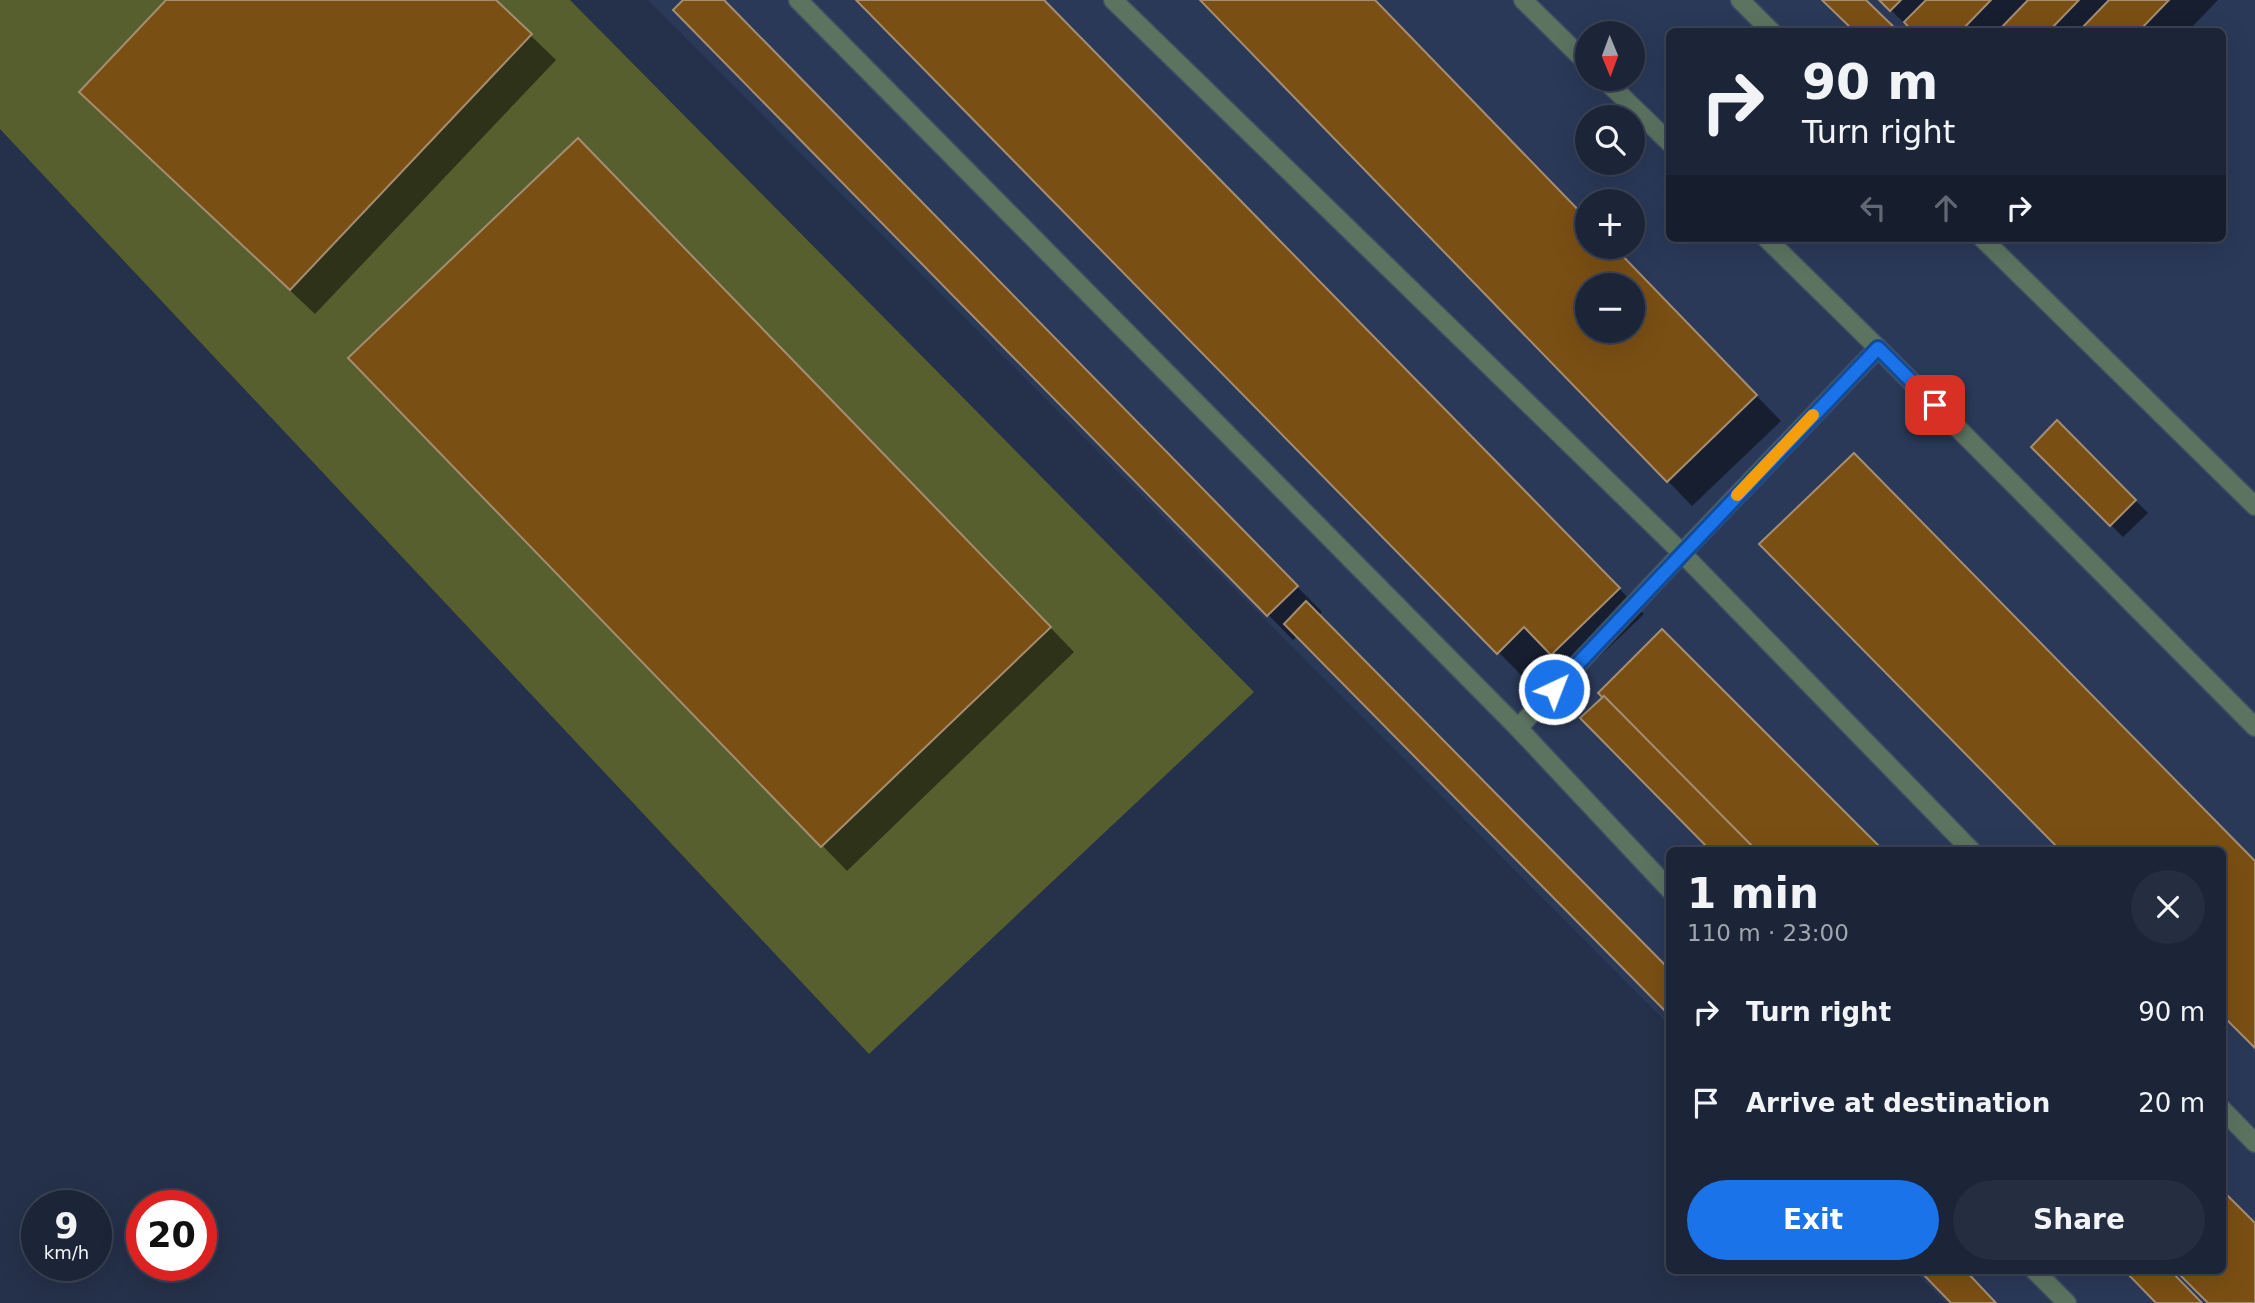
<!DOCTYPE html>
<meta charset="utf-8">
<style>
:root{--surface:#1c2538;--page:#252d40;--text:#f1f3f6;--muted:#a0a5ae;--line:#3a4253;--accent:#1a73e8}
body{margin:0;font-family:"DejaVu Sans",sans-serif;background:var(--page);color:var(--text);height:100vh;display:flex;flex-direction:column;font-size:26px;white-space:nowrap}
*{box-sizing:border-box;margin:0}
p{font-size:23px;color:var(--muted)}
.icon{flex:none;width:38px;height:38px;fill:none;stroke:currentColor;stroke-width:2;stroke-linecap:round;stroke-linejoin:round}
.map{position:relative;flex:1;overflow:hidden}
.panel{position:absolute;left:1666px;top:847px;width:560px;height:427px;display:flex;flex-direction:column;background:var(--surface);border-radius:10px;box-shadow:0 7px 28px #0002,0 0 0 2px var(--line)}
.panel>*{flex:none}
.top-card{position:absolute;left:1666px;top:28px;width:560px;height:214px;border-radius:10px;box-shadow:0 7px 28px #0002,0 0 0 2px var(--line);background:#1c2538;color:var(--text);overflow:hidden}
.needle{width:46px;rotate:179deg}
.controls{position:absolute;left:1575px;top:21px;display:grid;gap:14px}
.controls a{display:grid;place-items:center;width:70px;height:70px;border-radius:50%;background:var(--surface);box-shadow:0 7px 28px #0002,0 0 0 2px var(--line);font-size:35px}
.speed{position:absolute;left:21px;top:1190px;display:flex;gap:14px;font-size:35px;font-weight:700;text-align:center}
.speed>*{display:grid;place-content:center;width:91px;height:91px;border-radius:50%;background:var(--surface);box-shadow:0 7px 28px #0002,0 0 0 2px var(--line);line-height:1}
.speed small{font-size:18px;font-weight:400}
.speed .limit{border:10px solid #d22;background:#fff;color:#111}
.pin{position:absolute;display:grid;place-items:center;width:60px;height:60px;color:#fff;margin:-30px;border-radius:14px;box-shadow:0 4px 10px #0006}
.me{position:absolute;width:77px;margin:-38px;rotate:43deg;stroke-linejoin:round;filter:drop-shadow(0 0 5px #0008)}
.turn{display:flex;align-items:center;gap:24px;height:147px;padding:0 21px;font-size:32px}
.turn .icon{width:91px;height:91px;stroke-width:2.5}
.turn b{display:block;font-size:49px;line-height:60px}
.lanes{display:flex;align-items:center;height:66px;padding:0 21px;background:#0003;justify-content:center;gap:35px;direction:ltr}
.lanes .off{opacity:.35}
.round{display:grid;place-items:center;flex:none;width:74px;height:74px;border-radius:37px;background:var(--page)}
.summary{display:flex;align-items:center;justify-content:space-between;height:119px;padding:0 21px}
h1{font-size:42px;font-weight:700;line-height:52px}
.action{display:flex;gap:14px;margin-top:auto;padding:14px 21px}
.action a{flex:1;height:80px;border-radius:42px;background:var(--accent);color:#fff;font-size:28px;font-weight:700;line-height:80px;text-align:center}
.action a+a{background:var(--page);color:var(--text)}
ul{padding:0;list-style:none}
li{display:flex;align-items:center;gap:21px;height:91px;padding:0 21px}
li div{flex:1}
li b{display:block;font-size:26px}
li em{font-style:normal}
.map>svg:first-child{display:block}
</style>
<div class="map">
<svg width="2255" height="1303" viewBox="0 0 2255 1303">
<rect width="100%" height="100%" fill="#25314a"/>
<path fill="#2a3958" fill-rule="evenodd" d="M648,0H2255V1303H1946L1914,1271L2222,1270V850H1670L1669,1025ZM1670,32H2222V238H1670ZM1587,33H1633V79H1587ZM1587,117H1633V163H1587ZM1587,201H1633V247H1587ZM1587,285H1633V331H1587Z"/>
<polygon fill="#575f2f" points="0,0 570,0 1254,692 869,1054 0,129"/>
<g fill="#0007" fill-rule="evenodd">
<polygon points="168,0 494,0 556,60 315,314 106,117"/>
<polygon points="686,0 722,0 1322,612 1293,640 675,10"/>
<polygon points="858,0 1043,0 1644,614 1577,678 1550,651 1523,677"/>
<path d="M1203,0H1374L1587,221V247H1612L1781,421L1692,506ZM1587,285H1633V331H1587Z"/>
<polygon points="1881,0 2218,0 2187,32 1913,32"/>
<polygon points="603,165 1074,652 847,871 351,358"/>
<polygon points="2057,423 2148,513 2123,537 2033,447"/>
<polygon points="1761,544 2255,863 2255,1046 2222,850 2063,850"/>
<polygon points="1662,631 1881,850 1758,850 1605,697 1603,700 1752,850 1712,850 1582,718 1605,697"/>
</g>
<g fill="#7a4f14" stroke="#a58d72" stroke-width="2" fill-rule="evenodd">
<polygon points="166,0 496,0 532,34 290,290 79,92"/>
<polygon points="683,0 724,0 1298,586 1267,616 673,10"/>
<polygon points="856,0 1044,0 1620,588 1551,655 1524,627 1497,654"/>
<path d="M1200,0H1375L1587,219V247H1614L1757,395L1667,482ZM1587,285H1633V331H1587Z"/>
<polygon points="1822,0 1866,0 1899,32 1855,32"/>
<polygon points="1879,0 1901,0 1890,11"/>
<polygon points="1926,0 1991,0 1960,32 1913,32 1904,22"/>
<polygon points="2028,0 2079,0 2048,32 1997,32"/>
<polygon points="2109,0 2169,0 2138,32 2078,32"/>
<polygon points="578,138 1051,627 821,847 348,358"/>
<polygon points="2057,420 2136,500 2110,526 2031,447"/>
<polygon points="1854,453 2255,861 2255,1048 2222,1015 2222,850 2060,850 1759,544"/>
<polygon points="1306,601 1670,970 1670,1016 1284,624"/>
<polygon points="1662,629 1883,850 1756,850 1598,693"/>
<polygon points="1604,696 1756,850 1710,850 1580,718"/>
<polygon points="2222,1190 2255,1223 2255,1303 2208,1303 2175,1270 2222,1270"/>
<polygon points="1919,1270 1965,1270 1996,1303 1951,1303"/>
<polygon points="2124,1270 2170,1270 2202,1303 2156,1303"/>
</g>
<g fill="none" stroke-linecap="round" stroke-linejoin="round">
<g stroke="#414c63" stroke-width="21">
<g id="minor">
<polyline points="798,0 1518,728 1670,890"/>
<polyline points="1113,0 1682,553 1878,348"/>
<polyline points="1523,0 1587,63"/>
<polyline points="1740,0 1772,32"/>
<polyline points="1604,79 1670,143"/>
<polyline points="1766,238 1878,348 2255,727"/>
<polyline points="1982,238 2255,506"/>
<polyline points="1518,728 1682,553 1971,850"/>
<polyline points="2222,1109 2255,1143"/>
<polyline points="2034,1270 2067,1303"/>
</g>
</g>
<use href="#minor" stroke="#5c7360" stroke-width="18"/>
</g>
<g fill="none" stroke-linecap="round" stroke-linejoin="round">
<g stroke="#114b97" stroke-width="18">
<polyline id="route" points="1554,689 1878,348 1935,405"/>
</g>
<use href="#route" stroke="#1a73e8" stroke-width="12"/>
<polyline stroke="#f59e0b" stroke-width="12" points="1737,495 1813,415"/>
</g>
</svg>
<div class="controls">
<a><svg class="needle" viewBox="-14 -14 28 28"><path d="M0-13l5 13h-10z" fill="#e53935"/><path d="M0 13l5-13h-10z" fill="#a0a5ae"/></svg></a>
<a><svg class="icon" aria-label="search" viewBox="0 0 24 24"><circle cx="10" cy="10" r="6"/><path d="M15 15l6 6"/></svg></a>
<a>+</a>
<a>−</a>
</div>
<div class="speed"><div>9<small>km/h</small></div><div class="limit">20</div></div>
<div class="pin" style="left:1935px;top:405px;background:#d93025"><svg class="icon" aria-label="arrive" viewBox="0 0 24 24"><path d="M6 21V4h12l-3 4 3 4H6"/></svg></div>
<svg class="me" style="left:1554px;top:689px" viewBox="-20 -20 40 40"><circle r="17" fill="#1a73e8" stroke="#fff" stroke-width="3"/><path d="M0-11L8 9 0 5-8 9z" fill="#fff"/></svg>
<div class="top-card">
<div class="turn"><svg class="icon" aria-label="right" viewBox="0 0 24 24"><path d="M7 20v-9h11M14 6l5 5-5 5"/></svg><div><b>90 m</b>Turn right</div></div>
<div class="lanes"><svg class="icon off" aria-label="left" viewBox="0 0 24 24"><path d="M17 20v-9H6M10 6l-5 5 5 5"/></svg><svg class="icon off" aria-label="ahead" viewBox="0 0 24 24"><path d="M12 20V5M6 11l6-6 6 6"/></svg><svg class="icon" aria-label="right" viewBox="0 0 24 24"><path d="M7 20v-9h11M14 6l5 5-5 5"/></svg></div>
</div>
<section class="panel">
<div class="summary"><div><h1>1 min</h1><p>110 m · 23:00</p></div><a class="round"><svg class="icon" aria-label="close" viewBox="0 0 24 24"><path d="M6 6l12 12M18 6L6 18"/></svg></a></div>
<ul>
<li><svg class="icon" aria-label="right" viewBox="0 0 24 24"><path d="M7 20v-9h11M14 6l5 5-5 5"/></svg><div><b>Turn right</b></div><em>90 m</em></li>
<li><svg class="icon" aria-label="arrive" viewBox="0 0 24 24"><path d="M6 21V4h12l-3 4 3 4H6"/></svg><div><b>Arrive at destination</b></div><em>20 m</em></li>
</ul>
<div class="action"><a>Exit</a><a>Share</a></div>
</section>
</div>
